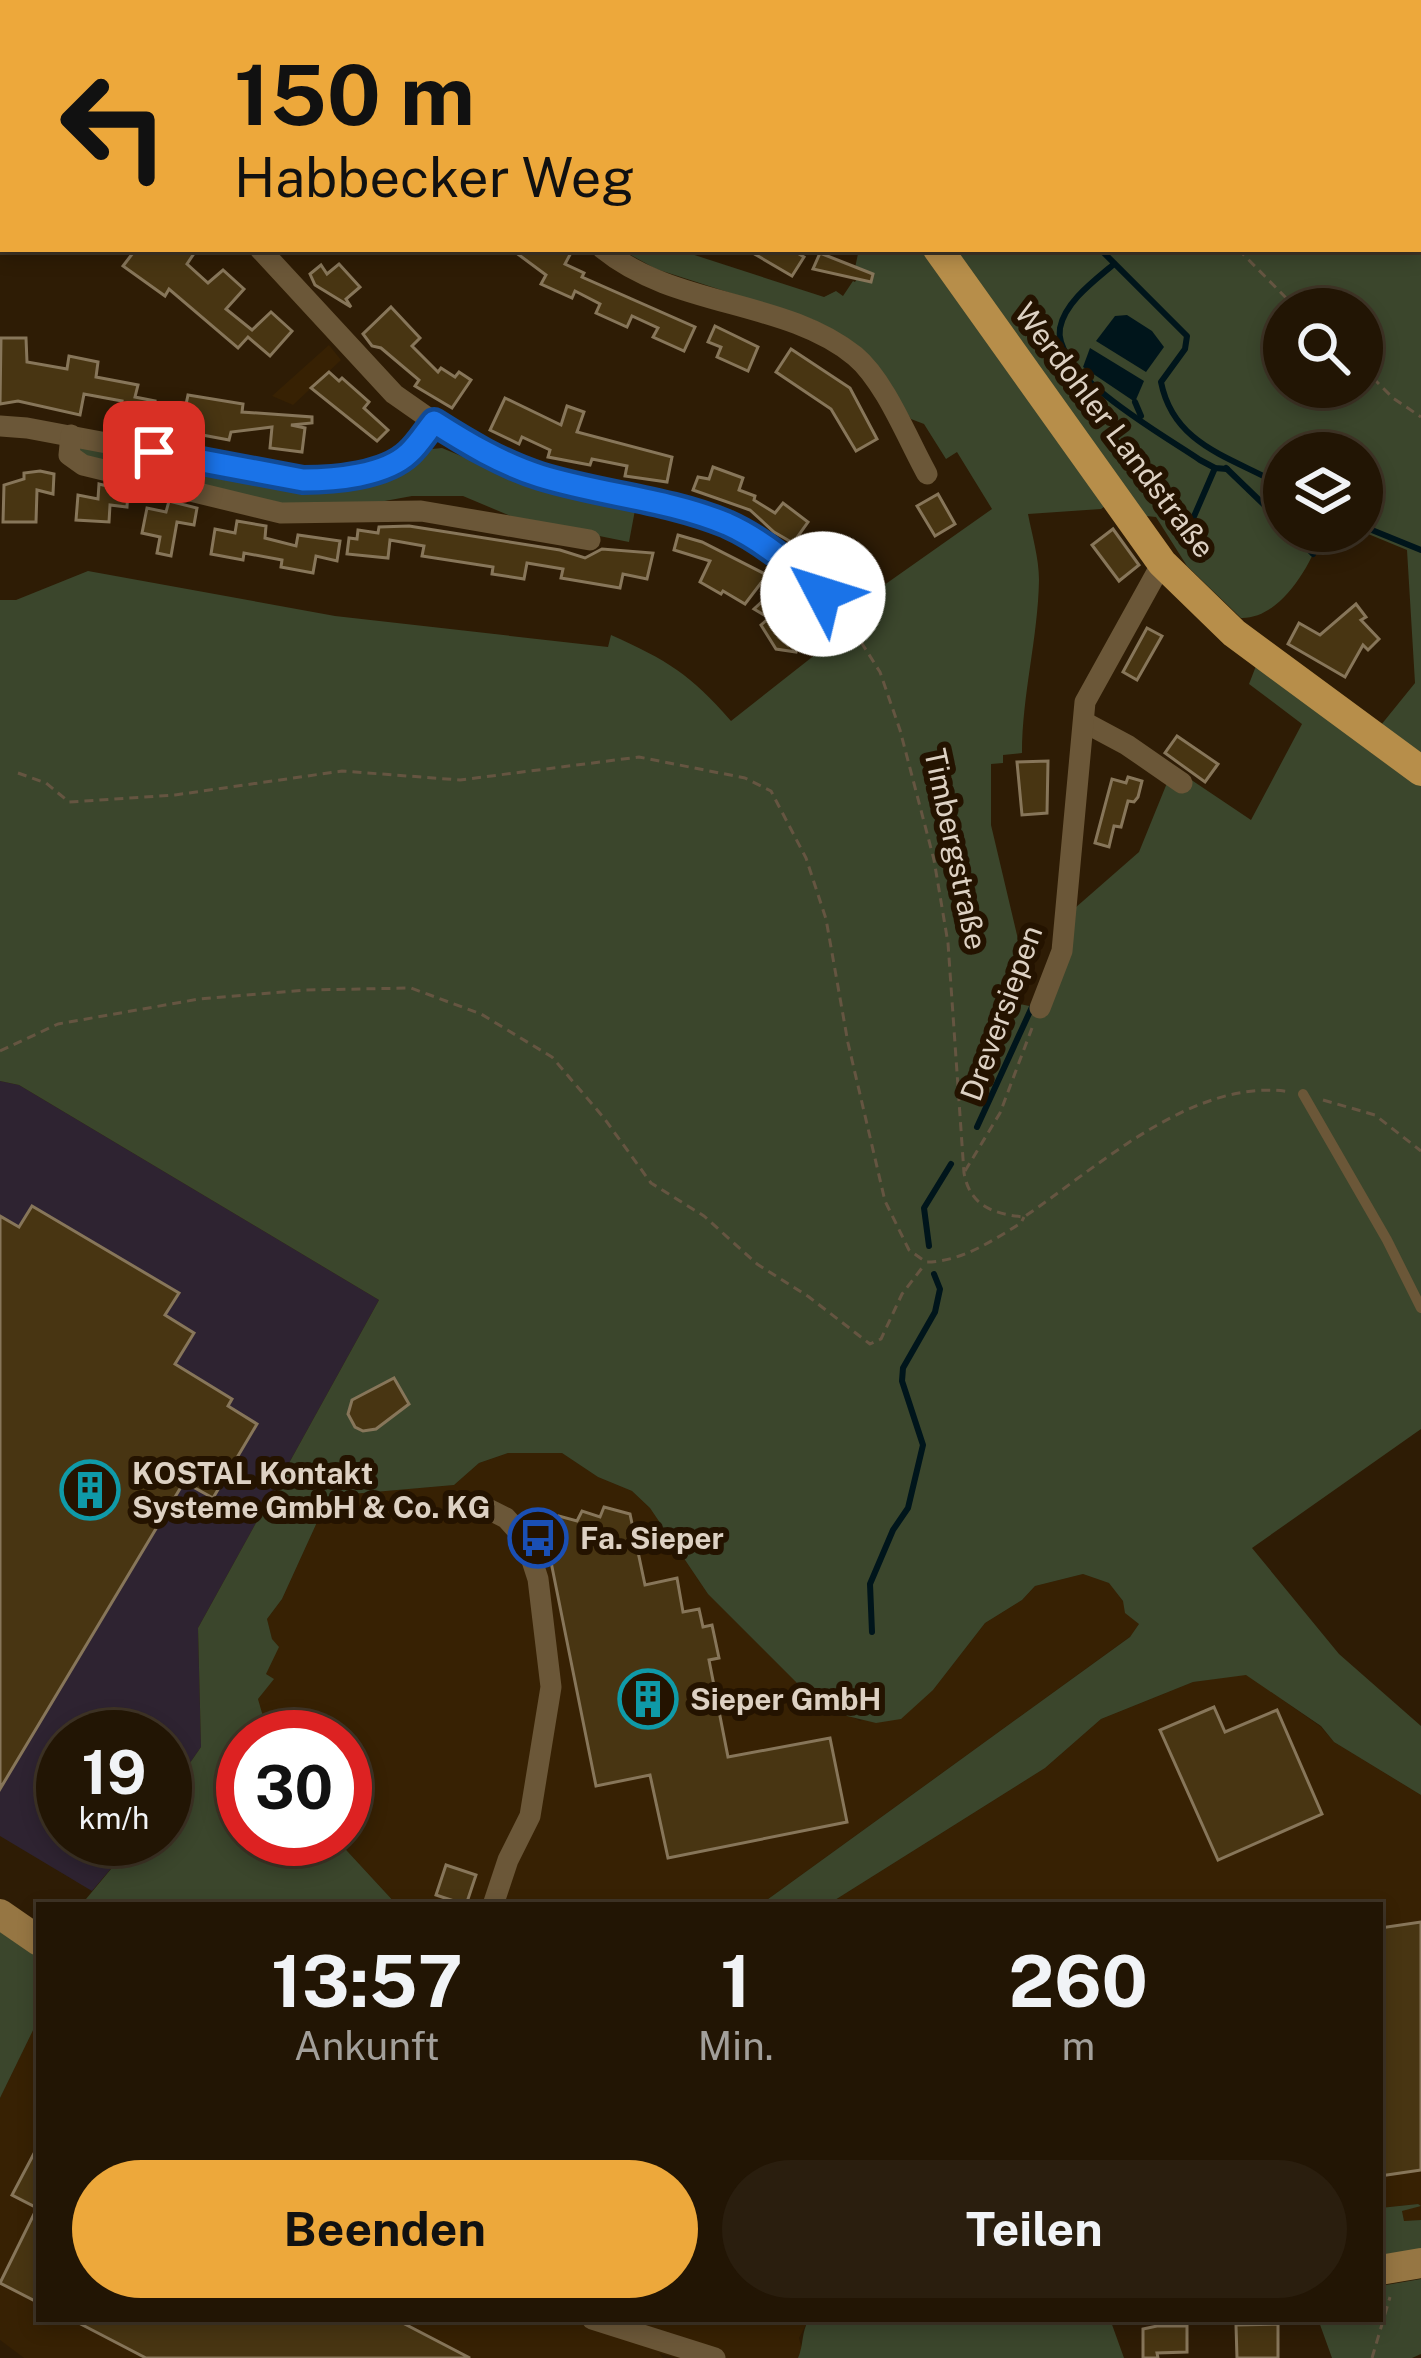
<!DOCTYPE html>
<html lang="de">
<meta charset="utf-8">
<style>
:root{--surface:#221504;--page:#2a1e0e;--text:#f1f3f6;--muted:#a29f9a;--line:#3f3426;--accent:#eda83b}
body{margin:0;font-family:"Public Sans",sans-serif;background:var(--page);color:var(--text);height:100vh;display:flex;flex-direction:column;font-size:45px;white-space:nowrap}
*{box-sizing:border-box;margin:0}
p{font-size:39px;color:var(--muted)}
.icon{flex:none;width:66px;height:66px;fill:none;stroke:currentColor;stroke-width:2;stroke-linecap:round;stroke-linejoin:round}
.map{position:relative;flex:1;overflow:hidden}
.side{position:absolute;left:36px;top:1902px;width:1347px;height:420px;display:flex;flex-direction:column;background:var(--surface);border-radius:0px;box-shadow:0 6px 18px #0003,0 0 0 3px var(--line)}
.side>*{flex:none}
.top-card{position:absolute;left:0px;top:0px;width:1422px;height:252px;box-shadow:0 6px 18px #0003,0 0 0 3px var(--line);background:#eda83b;color:#111;overflow:hidden}
.controls{position:absolute;left:1263px;top:288px;display:grid;gap:24px}
.controls a{display:grid;place-items:center;width:120px;height:120px;border-radius:50%;background:var(--surface);box-shadow:0 6px 18px #0003,0 0 0 3px var(--line);font-size:60px}
.speed{position:absolute;left:36px;top:1710px;display:flex;gap:24px;font-size:60px;font-weight:700;text-align:center}
.speed>*{display:grid;place-content:center;width:156px;height:156px;border-radius:50%;background:var(--surface);box-shadow:0 6px 18px #0003,0 0 0 3px var(--line);line-height:1}
.speed small{font-size:30px;font-weight:400}
.speed .limit{border:18px solid #d22;background:#fff;color:#111}
.pin{position:absolute;display:grid;place-items:center;width:102px;height:102px;color:#fff;margin:-51px;border-radius:24px;box-shadow:0 6px 18px #0006}
.me{position:absolute;width:132px;margin:-66px;rotate:310deg;stroke-linejoin:round;filter:drop-shadow(0 0 9px #0008)}
.turn{display:flex;align-items:center;gap:42px;height:252px;padding:0 36px;font-size:54px}
.turn .icon{width:156px;height:156px;stroke-width:2.5}
.turn b{display:block;font-size:84px;line-height:102px}
.eta{display:flex;justify-content:space-evenly;align-items:center;height:204px;text-align:center}
.eta b{font-size:72px;font-weight:700;line-height:84px}
.action{display:flex;gap:24px;margin-top:auto;padding:24px 36px}
.action a{flex:1;height:138px;border-radius:72px;background:var(--accent);color:#111;font-size:48px;font-weight:700;line-height:138px;text-align:center}
.action a+a{background:var(--page);color:var(--text)}
.map>svg:first-child{display:block}
</style>
<div class="map">
<svg width="1421" height="2358" viewBox="0 0 1421 2358">
<rect width="100%" height="100%" fill="#2e1c05"/>
<g fill="#372103">
<polygon points="329,345 341,360 293,405 272,396"/>
<polygon points="542,1451 562,1453 598,1477 632,1491 650,1508 708,1594 806,1692 860,1721 933,1690 985,1623 1022,1600 1035,1586 1083,1574 1110,1583 1139,1624 1131,1636 760,1905 397,1905 336,1839 345,1839 345,1737 269,1737 258,1699 273,1679 266,1674 272,1639 267,1619 282,1599 329,1496 454,1485 479,1463 508,1453"/>
<polygon points="1246,1674 1321,1727 1334,1742 1421,1795 1421,2220 1404,2221 1402,2211 1418,2204 1380,2208 1380,1905 827,1905 1045,1768 1101,1719 1193,1682"/>
<polygon points="39,2018 39,2319 809,2319 799,2338 802,2349 798,2358 676,2358 659,2353 663,2358 24,2358 0,2340 0,2098"/>
</g>
<polygon fill="#2e2331" points="0,1081 19,1085 379,1300 198,1628 201,1747 165,1799 165,1737 63,1737 63,1839 136,1839 92,1891 0,1836"/>
<g fill="#3b462c" fill-rule="evenodd">
<path d="M777,0H1421V753L1381,725L1415,683L1407,550L1361,531L1362,453H1284V531H1322C1312,564 1281,619 1241,618L1187,566L1156,517L1146,516L953,249H1419V3ZM1284,309H1362V387H1284Z"/>
<path d="M620,249H676L824,297L836,291L843,296L853,281L855,282L861,271L855,268L859,249H926L1108,504L1101,509L1028,514C1032,535 1039,558 1039,580C1038,638 1022,695 1022,753L1003,755V763L991,764V825L1021,952L1005,1001L1034,1007L1067,915L1139,852L1167,783L1187,777L1251,820L1302,724L1249,684L1256,666L1387,764L1421,783V1429L1252,1548L1339,1654L1421,1726V1795L1334,1742L1321,1726L1246,1675L1193,1682L1101,1719L1045,1768L827,1905H760L1130,1637L1139,1624L1125,1613L1123,1601L1109,1583L1083,1574L1035,1586L1022,1600L985,1623L933,1690L901,1719L876,1723L847,1716L806,1692L708,1594L650,1508L632,1491L598,1477L562,1453H508L479,1463L454,1485L329,1496L282,1599L267,1619L272,1639L279,1647L266,1674L274,1679L258,1699L269,1737H243V1839H336L397,1905H81L136,1839H165V1799L201,1747L198,1628L379,1300L19,1085L0,1081V600H16L88,571L335,616L608,647L611,635C667,660 690,674 731,721L844,632L836,619L992,509L957,452L946,459L924,424L911,419L869,356L849,339L814,320L656,269Z"/>
<polygon points="80,447 270,484 392,473 432,449 442,448 535,487 635,510 629,542 520,520 463,496 412,496 352,507 300,509 80,457"/>
<polygon points="0,1927 39,1955 39,2018 0,2098"/>
<polygon points="1418,2204 1421,2206 1402,2211 1404,2221 1421,2220 1421,2251 1380,2258 1380,2208"/>
<polygon points="1421,2279 1421,2354 1412,2358 1332,2358 1318,2319 1380,2319 1380,2286"/>
<path d="M809,2319L1095,2323L1110,2319L1124,2358H798C804,2344 801,2333 809,2319Z"/>
</g>
<g fill="#00151b">
<polygon points="1127,315 1152,331 1164,347 1146,372 1096,341 1115,316"/>
<polygon points="1090,348 1144,381 1135,402 1083,367"/>
</g>
<g fill="none" stroke-linecap="round" stroke-linejoin="round">
<g stroke="#00151b" stroke-width="6">
<polyline points="899,0 901,3"/>
<path d="M1100,249L1187,336L1185,349L1161,382C1174,447 1233,457 1284,487"/>
<path d="M1114,264C1094,281 1065,302 1060,328C1052,374 1167,437 1200,460L1215,468L1227,469"/>
<polyline points="1135,402 1141,416"/>
<polyline points="1226,468 1284,524"/>
<polyline points="1192,521 1215,468"/>
<polyline points="1362,526 1421,550"/>
<polyline points="1291,531 1313,554"/>
<polyline points="977,1127 1032,1007"/>
<polyline points="929,1246 924,1208 951,1164"/>
<polyline points="872,1632 870,1584 893,1530 908,1508 923,1445 902,1381 903,1368 935,1312 940,1289 934,1274"/>
</g>
</g>
<g fill="#483512" stroke="#87765a" stroke-width="3">
<polygon points="136,249 197,249 187,264 208,283 223,270 244,289 226,309 252,330 271,312 292,331 270,356 248,337 238,348 169,289 165,296 123,266"/>
<polygon points="511,249 573,249 565,264 584,273 582,277 695,327 684,351 653,337 658,328 632,316 627,327 596,313 600,304 575,291 572,298 541,284 546,275"/>
<polygon points="746,249 791,249 804,257 792,276"/>
<polygon points="820,253 873,274 871,282 813,269"/>
<polygon points="339,264 360,287 346,299 351,307 315,285 310,274 321,265 327,274"/>
<polygon points="391,307 420,338 412,346 438,372 441,368 455,377 459,372 471,380 452,408 415,386 419,380 381,348 372,346 363,334"/>
<polygon points="715,326 758,347 748,371 717,357 721,347 708,342"/>
<polygon points="1,338 26,338 27,362 67,369 69,356 98,362 96,377 138,385 135,397 155,401 150,425 118,418 122,401 84,394 80,415 18,401 0,404"/>
<polygon points="791,349 850,388 877,439 856,451 831,409 776,372"/>
<polygon points="329,372 339,381 342,378 369,402 364,408 388,430 377,441 311,388"/>
<polygon points="188,395 243,404 242,412 312,417 312,423 291,425 305,428 302,452 270,448 272,427 231,432 229,440 197,434 201,418 184,414"/>
<polygon points="505,398 561,425 567,406 584,412 577,432 672,457 667,482 625,476 627,466 592,459 590,465 548,457 550,450 522,437 519,444 490,430"/>
<polygon points="713,467 743,478 739,490 755,496 754,500 775,513 783,503 808,522 793,543 774,532 750,510 693,490 698,477 709,479"/>
<polygon points="40,471 54,474 53,494 37,490 36,522 3,522 4,485 24,479 24,473"/>
<polygon points="99,484 128,491 127,507 110,505 109,522 76,520 78,495 98,499"/>
<polygon points="938,494 955,524 935,536 917,506"/>
<polygon points="169,501 197,508 194,525 177,522 171,556 157,553 160,537 142,533 147,508 166,512"/>
<polygon points="237,521 266,526 265,538 296,546 298,535 340,541 337,561 316,556 313,573 281,567 282,560 244,553 243,560 211,554 215,529 235,533"/>
<polygon points="409,526 560,550 585,558 602,549 653,553 647,579 623,574 620,588 561,578 563,569 527,563 524,579 492,574 493,567 422,556 424,546 390,540 388,558 347,554 349,538 357,539 358,530 378,533 379,527"/>
<polygon points="1113,529 1139,565 1119,581 1092,545"/>
<polygon points="678,535 702,542 767,575 745,604 723,591 721,594 700,582 710,561 674,550"/>
<polygon points="832,537 869,574 847,594 824,568 831,562 819,549"/>
<polygon points="780,585 793,596 785,606 800,626 807,627 805,640 798,639 796,652 776,649 761,625 769,618 754,609"/>
<polygon points="1356,604 1366,617 1361,620 1379,639 1368,650 1363,645 1345,677 1288,644 1299,623 1320,635"/>
<polygon points="1147,628 1162,636 1137,680 1123,672"/>
<polygon points="1177,736 1218,764 1205,782 1165,753"/>
<polygon points="1048,761 1047,813 1022,815 1017,762"/>
<polygon points="1128,777 1142,781 1138,797 1134,802 1128,801 1121,827 1114,826 1109,847 1095,843 1112,779 1126,783"/>
<polygon points="32,1206 179,1293 165,1315 194,1333 175,1364 232,1399 228,1406 257,1424 213,1498 184,1482 0,1789 0,1216 19,1227"/>
<polygon points="394,1378 409,1404 376,1429 363,1431 355,1427 348,1414 352,1400"/>
<polygon points="604,1507 630,1514 645,1585 677,1578 683,1612 699,1609 703,1627 712,1625 719,1658 709,1660 728,1757 830,1738 847,1822 668,1858 650,1775 596,1786 545,1532 554,1530 559,1516 577,1521 582,1511 600,1517"/>
<polygon points="1214,1707 1225,1732 1277,1710 1322,1814 1218,1860 1160,1730"/>
<polygon points="446,1865 476,1875 466,1905 436,1895"/>
<polygon points="1421,1922 1421,2170 1380,2176 1380,1928"/>
<polygon points="39,2144 39,2303 0,2283 37,2208 12,2195"/>
<polygon points="71,2319 395,2319 470,2358 146,2358"/>
<polygon points="1278,2324 1278,2358 1237,2358 1236,2325"/>
<polygon points="1157,2326 1187,2326 1187,2352 1157,2353 1158,2358 1143,2358 1143,2329"/>
</g>
<g fill="none" stroke-linecap="round" stroke-linejoin="round">
<g stroke="#655541" stroke-width="3" stroke-dasharray="9 6" stroke-linecap="butt">
<polyline points="243,0 244,3"/>
<polyline points="1075,0 1090,3"/>
<polyline points="1419,226 1421,227"/>
<polyline points="1419,244 1421,246"/>
<polyline points="1238,249 1297,309"/>
<polyline points="1362,367 1393,398 1421,417"/>
<path d="M861,642L880,672L900,730L934,860L948,943L964,1173C970,1206 993,1214 1024,1217C1098,1167 1195,1076 1291,1092"/>
<path d="M18,773L46,783L69,802L175,795L342,771L460,780L639,757L745,778L771,791L806,858L826,919L848,1043L885,1201L909,1250L926,1262C961,1262 992,1241 1021,1223L1024,1217"/>
<polyline points="0,1051 58,1024 199,999 306,990 411,988 481,1014 552,1057 604,1118 651,1183 704,1216 757,1264 809,1297 870,1344 881,1339 902,1294 925,1264"/>
<polyline points="1323,1100 1375,1115 1421,1151"/>
<polyline points="965,1171 1000,1113 1032,1028"/>
<polyline points="1372,2358 1390,2297"/>
</g>
<polyline stroke="#6b5738" stroke-width="10" points="1303,1094 1387,1240 1421,1308"/>
<g stroke="#6b5738" stroke-width="21">
<polyline points="615,0 615,3"/>
<polyline points="480,3 481,0"/>
<polyline points="0,156 3,155"/>
<polyline points="260,249 394,394 434,422 502,462 541,476 691,511 729,525 802,575 851,627"/>
<path d="M603,249C675,308 785,299 855,356C885,381 908,440 927,474"/>
<polyline points="0,426 27,428 303,480 345,476 399,461 434,422"/>
<polyline points="71,435 69,455 83,465 281,513 421,511 590,540"/>
<polyline points="1084,722 1127,745 1182,783"/>
<polyline points="1040,1008 1062,951 1085,702 1162,563"/>
<polyline points="480,1505 506,1518 525,1539 538,1579 551,1687 530,1816 508,1860 493,1905"/>
<polyline points="592,2319 715,2358"/>
</g>
<g stroke="#967643" stroke-width="30">
<polyline points="0,1914 39,1941"/>
<polyline points="1380,2270 1421,2263"/>
</g>
<g stroke="#b78e4a" stroke-width="30">
<polyline points="760,0 763,3"/>
<polyline points="938,249 1162,563 1234,633 1421,771"/>
</g>
</g>
<g fill="none" stroke-linecap="round" stroke-linejoin="round">
<g stroke="#114b97" stroke-width="30">
<path id="route" d="M154,452L303,480C334,480 385,476 409,453C418,445 426,432 434,422C467,443 502,464 540,476C601,495 667,499 727,524C763,540 795,568 823,594"/>
</g>
<use href="#route" stroke="#1a73e8" stroke-width="21"/>
</g>
<defs>
<g id="building-ring" transform="scale(3)"><circle r="9.5" fill="#241300" stroke="#0f9aa8" stroke-width="1.5"/><path d="M-4-6H4V6H1V3H-1V6H-4ZM-2.5-4.3h1.7v1.8h-1.7ZM.8-4.3h1.7v1.8H.8ZM-2.5-1h1.7V.8h-1.7ZM.8-1h1.7V.8H.8Z" fill="#0f9aa8"/></g>
<g id="bus-ring" transform="scale(3)"><circle r="9.5" fill="#241300" stroke="#1a4fb4" stroke-width="1.5"/><path d="M-5-6H5V4H4V6H2V4H-2V6H-4V4H-5ZM-3.5-4V0h7V-4ZM-3.5 1.2v1.5H-2V1.2ZM2 1.2v1.5H3.5V1.2Z" fill="#1a4fb4"/></g>
</defs>
<g fill-rule="evenodd">
<use href="#building-ring" x="90" y="1490"/>
<use href="#bus-ring" x="538" y="1538"/>
<use href="#building-ring" x="648" y="1699"/>
</g>
<g text-anchor="middle" dominant-baseline="central" stroke-width="12" stroke-linejoin="round" paint-order="stroke">
<g font-size="30" fill="#ddd1c3" stroke="#241300">
<text transform="translate(1115 430) rotate(53)">Werdohler Landstraße</text>
<text transform="translate(956 849) rotate(78)">Timbergstraße</text>
<text transform="translate(1001 1013) rotate(-70)">Dreversiepen</text>
</g>
<g font-size="30" font-weight="bold" fill="#ddd1c3" stroke="#241300" text-anchor="start">
<text x="132" y="1473">KOSTAL Kontakt<tspan x="132" dy="34">Systeme GmbH &amp; Co. KG</tspan></text>
<text x="580" y="1538">Fa. Sieper</text>
<text x="690" y="1699">Sieper GmbH</text>
</g>
</g>
</svg>
<div class="controls">
<a><svg class="icon" aria-label="search" viewBox="0 0 24 24"><circle cx="10" cy="10" r="6"/><path d="M15 15l6 6"/></svg></a>
<a><svg class="icon" aria-label="layers" viewBox="0 0 24 24"><path d="M12 4l9 5-9 5-9-5zM3 14l9 5 9-5"/></svg></a>
</div>
<div class="speed"><div>19<small>km/h</small></div><div class="limit">30</div></div>
<div class="pin" style="left:154px;top:452px;background:#d93025"><svg class="icon" aria-label="arrive" viewBox="0 0 24 24"><path d="M6 21V4h12l-3 4 3 4H6"/></svg></div>
<svg class="me" style="left:823px;top:594px" viewBox="-20 -20 40 40"><circle r="19" fill="#fff"/><path d="M0-13L10 11 0 6-10 11z" fill="#1a73e8"/></svg>
<div class="top-card">
<div class="turn"><svg class="icon" aria-label="left" viewBox="0 0 24 24"><path d="M17 20v-9H6M10 6l-5 5 5 5"/></svg><div><b>150 m</b>Habbecker Weg</div></div>
</div>
<section class="side">
<div class="eta">
<div><b>13:57</b><p>Ankunft</p></div>
<div><b>1</b><p>Min.</p></div>
<div><b>260</b><p>m</p></div>
</div>
<div class="action"><a>Beenden</a><a>Teilen</a></div>
</section>
</div>
